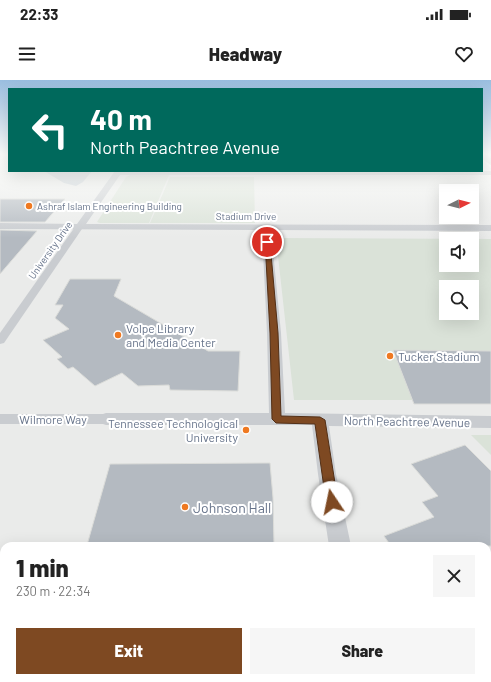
<!DOCTYPE html>
<meta charset="utf-8">
<style>
:root{--surface:#fff;--page:#f6f6f6;--text:#222;--muted:#767676;--accent:#7e4922}
body{margin:0;font-family:Barlow,sans-serif;background:var(--page);color:var(--text);height:100vh;display:flex;flex-direction:column;font-size:15px;white-space:nowrap}
*{box-sizing:border-box;margin:0}
p{font-size:13px;color:var(--muted)}
.icon{flex:none;width:22px;height:22px;fill:none;stroke:currentColor;stroke-width:2;stroke-linecap:round;stroke-linejoin:round}
.map{position:relative;flex:1;overflow:hidden}
.panel{position:absolute;left:0px;top:462px;width:491px;height:140px;display:flex;flex-direction:column;background:var(--surface);border-radius:12px 12px 0 0;box-shadow:0 4px 16px #0002}
.panel>*{flex:none}
.top-card{position:absolute;left:8px;top:8px;width:475px;height:84px;border-radius:0px;box-shadow:0 4px 16px #0002;background:#00695c;color:#fff;overflow:hidden}
.needle{width:26px;rotate:84deg}
.fabs{position:absolute;left:439px;top:104px;display:grid;gap:8px}
.fabs a{display:grid;place-items:center;width:40px;height:40px;border-radius:0px;background:var(--surface);box-shadow:0 4px 16px #0002;font-size:20px}
.pin{position:absolute;display:grid;place-items:center;width:34px;height:34px;color:#fff;margin:-17px;border:2px solid #fff;border-radius:50%;box-shadow:0 1px 4px #0007}
.me{position:absolute;width:44px;margin:-22px;rotate:349deg;stroke-linejoin:round;filter:drop-shadow(0 0 3px #0008)}
.turn{display:flex;align-items:center;gap:14px;height:84px;padding:0 16px;font-size:18px}
.turn .icon{width:52px;height:52px;stroke-width:2.5}
.turn b{display:block;font-size:28px;line-height:34px}
.round{display:grid;place-items:center;flex:none;width:42px;height:42px;border-radius:0px;background:var(--page)}
.headline{display:flex;align-items:center;justify-content:space-between;height:68px;padding:0 16px}
h1{font-size:24px;font-weight:800;line-height:30px}
.button{display:flex;gap:8px;margin-top:auto;padding:8px 16px}
.button a{flex:1;height:46px;border-radius:0px;background:var(--accent);color:#fff;font-size:16px;font-weight:800;line-height:46px;text-align:center}
.button a+a{background:var(--page);color:var(--text)}
.status{display:flex;justify-content:space-between;align-items:center;height:28px;padding:0 20px;background:var(--surface);direction:ltr}
.status svg{height:11px;fill:currentColor}
header{display:flex;justify-content:space-between;align-items:center;height:52px;padding:0 16px;background:var(--surface);font-size:18px;font-weight:800}
.map>svg:first-child{display:block}
</style>
<div class="status"><b>22:33</b><svg viewBox="0 0 49 12"><path d="M0 12V9h3v3zM5 12V6h3v6zM10 12V3h3v9zM15 12V0h3v12zM26 1h20v11H26zM47 4h2v5h-2z"/></svg></div>
<header><svg class="icon" aria-label="menu" viewBox="0 0 24 24"><path d="M4 6h16M4 12h16M4 18h16"/></svg>Headway<svg class="icon" aria-label="heart" viewBox="0 0 24 24"><path d="M12 20l-8-8c-3-5 5-10 8-4 3-6 11-1 8 4z"/></svg></header>
<div class="map">
<svg width="491" height="602" viewBox="0 0 491 602">
<rect width="100%" height="100%" fill="#f9faf7"/>
<path fill="#eaebea" fill-rule="evenodd" d="M0,74H9V91H482V80L491,88V602H0ZM446,111H472V137H446ZM446,159H472V185H446ZM446,207H472V233H446ZM4,466H487V598H4Z"/>
<g fill="#dae2d8" fill-rule="evenodd">
<polygon points="130,95 169,95 149,143 100,143 97,142 126,97"/>
<polygon points="170,97 254,97 255,143 150,143"/>
<path d="M276,158L491,159V320H294ZM446,159H472V185H446ZM446,207H472V233H446Z"/>
<polygon points="471,355 491,355 491,375"/>
<polygon points="67,464 256,465 256,466 66,466"/>
</g>
<polygon fill="#c6ced5" points="44,91 92,91 83,102 76,106 64,103"/>
<g fill="#b4bac1" stroke="#dbdcd9">
<polygon points="0,119 65,119 45,142 0,142"/>
<polygon points="0,150 37,151 0,194"/>
<polygon points="70,199 121,199 114,216 208,271 240,271 238,311 170,310 169,305 138,306 122,293 95,306 73,287 68,289 57,279 62,277 43,260 69,249 55,238 63,225 55,225"/>
<polygon points="393,270 491,271 491,324 414,324"/>
<polygon points="465,365 491,391 491,466 391,466 384,456 434,437 422,422 438,416 411,384"/>
<polygon points="270,383 273,418 274,465 87,465 110,384"/>
</g>
<g fill="none" stroke-linecap="round" stroke-linejoin="round">
<g fill="#c9ccd0" fill-rule="evenodd">
<polygon points="77,144 83,144 84,146 4,263 0,264 0,253"/>
<polygon points="0,334 106,334 111,336 113,339 111,342 106,344 0,344"/>
</g>
<g fill="#c9ccd0" fill-rule="evenodd">
<polygon points="0,74 5,74 0,77"/>
<polygon points="115,91 491,91 491,95 120,95 86,144 491,145 491,151 271,150 281,253 285,333 491,336 491,348 329,346 336,394 351,466 329,466 318,394 312,345 106,345 100,343 98,339 100,335 106,333 269,333 267,253 262,150 0,149 0,143 77,144"/>
<polygon points="0,541 4,542 4,597 0,599"/>
<polygon points="395,598 422,598 423,602 396,602"/>
</g>
<polygon fill="#c9ccd0" fill-rule="evenodd" points="482,74 486,74 491,78 491,85 482,79"/>
</g>
<linearGradient id="sky" x2="0" y2="1"><stop stop-color="#9abee0"/><stop offset="0.47" stop-color="#fcfdfb"/><stop offset="1" stop-color="#fcfdfb" stop-opacity="0"/></linearGradient>
<rect width="491" height="158" fill="url(#sky)"/>
<polygon fill="#7e4922" stroke="#522f16" points="265,161 270,162 278,253 281,336 320,337 325,340 338,422 336,426 332,428 328,426 326,422 315,344 276,343 272,339 270,253"/>
<g fill="#ef7921" stroke="#fff" stroke-width="1.5">
<circle cx="29" cy="126" r="4"/>
<circle cx="118" cy="255" r="4"/>
<circle cx="390" cy="276" r="4"/>
<circle cx="246" cy="350" r="4"/>
<circle cx="185" cy="427" r="4"/>
</g>
<g text-anchor="middle" dominant-baseline="central" stroke-width="4" stroke-linejoin="round" paint-order="stroke">
<g font-size="10" fill="#66738a" stroke="#fff" text-anchor="start">
<text x="37" y="126">Ashraf Islam Engineering Building</text>
</g>
<g font-size="10" fill="#66738a" stroke="#fff">
<text x="246" y="136">Stadium Drive</text>
<text transform="translate(50 170) rotate(-55)">University Drive</text>
</g>
<g font-size="12" fill="#66738a" stroke="#fff" text-anchor="start">
<text x="126" y="248">Volpe Library<tspan x="126" dy="14">and Media Center</tspan></text>
<text x="398" y="276">Tucker Stadium</text>
<text x="238" y="343" text-anchor="end">Tennessee Technological<tspan x="238" dy="14">University</tspan></text>
</g>
<g font-size="12" fill="#66738a" stroke="#fff">
<text x="53" y="339">Wilmore Way</text>
<text transform="translate(407 341) rotate(1)">North Peachtree Avenue</text>
</g>
<g font-size="14" fill="#66738a" stroke="#fff" text-anchor="start">
<text x="193" y="427">Johnson Hall</text>
</g>
</g>
</svg>
<div class="fabs">
<a><svg class="needle" viewBox="-14 -14 28 28"><path d="M0-13l5 13h-10z" fill="#e53935"/><path d="M0 13l5-13h-10z" fill="#767676"/></svg></a>
<a><svg class="icon" aria-label="sound" viewBox="0 0 24 24"><path d="M4 9h4l5-4v14l-5-4H4zM17 9q2 3 0 6"/></svg></a>
<a><svg class="icon" aria-label="search" viewBox="0 0 24 24"><circle cx="10" cy="10" r="6"/><path d="M15 15l6 6"/></svg></a>
</div>
<div class="pin" style="left:267px;top:162px;background:#d93025"><svg class="icon" aria-label="arrive" viewBox="0 0 24 24"><path d="M6 21V4h12l-3 4 3 4H6"/></svg></div>
<svg class="me" style="left:332px;top:422px" viewBox="-20 -20 40 40"><circle r="19" fill="#fff"/><path d="M0-13L10 11 0 6-10 11z" fill="#7e4922"/></svg>
<div class="top-card">
<div class="turn"><svg class="icon" aria-label="left" viewBox="0 0 24 24"><path d="M17 20v-9H6M10 6l-5 5 5 5"/></svg><div><b>40 m</b>North Peachtree Avenue</div></div>
</div>
<section class="panel">
<div class="headline"><div><h1>1 min</h1><p>230 m · 22:34</p></div><a class="round"><svg class="icon" aria-label="close" viewBox="0 0 24 24"><path d="M6 6l12 12M18 6L6 18"/></svg></a></div>
<div class="button"><a>Exit</a><a>Share</a></div>
</section>
</div>
